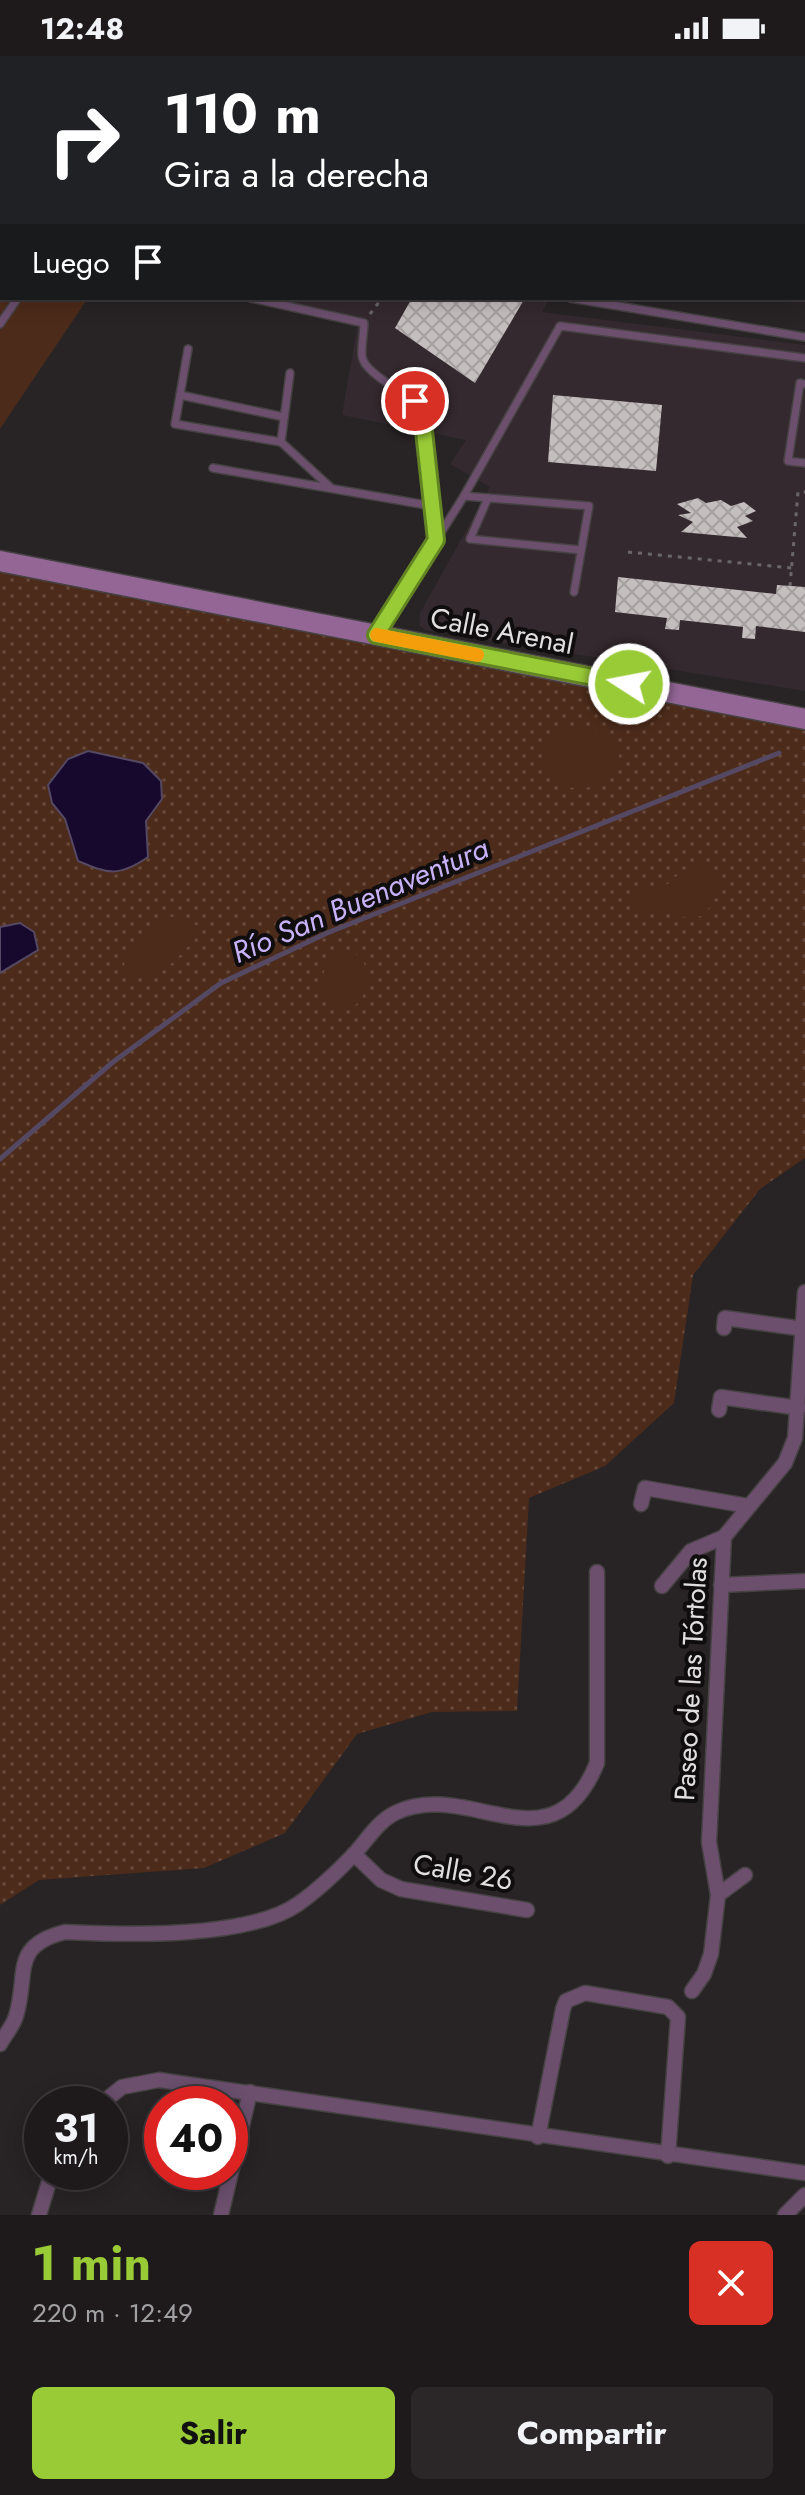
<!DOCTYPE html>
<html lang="es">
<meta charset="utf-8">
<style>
:root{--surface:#1e1a1c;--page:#2b2729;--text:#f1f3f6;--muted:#a1a1a3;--line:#3c383b;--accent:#99cb36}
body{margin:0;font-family:Jost,sans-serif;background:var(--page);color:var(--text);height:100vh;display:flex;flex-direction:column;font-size:30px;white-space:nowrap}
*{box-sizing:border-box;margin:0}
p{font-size:26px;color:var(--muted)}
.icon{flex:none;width:44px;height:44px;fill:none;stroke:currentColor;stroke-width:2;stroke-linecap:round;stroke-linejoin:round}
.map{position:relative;height:2159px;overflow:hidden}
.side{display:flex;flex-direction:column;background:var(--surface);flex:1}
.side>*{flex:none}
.hud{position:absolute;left:0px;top:0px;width:806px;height:244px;box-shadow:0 4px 20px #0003,0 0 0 2px var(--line);background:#202124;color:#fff;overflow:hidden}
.speed{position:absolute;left:24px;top:2030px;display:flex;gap:16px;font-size:40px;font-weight:700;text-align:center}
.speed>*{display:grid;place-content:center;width:104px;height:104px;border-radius:50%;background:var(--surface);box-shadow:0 4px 20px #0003,0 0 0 2px var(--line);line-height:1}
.speed small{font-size:20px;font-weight:400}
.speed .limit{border:12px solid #d22;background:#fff;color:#111}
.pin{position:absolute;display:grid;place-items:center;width:68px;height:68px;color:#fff;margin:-34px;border:4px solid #fff;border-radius:50%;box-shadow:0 2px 8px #0007}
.me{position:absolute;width:88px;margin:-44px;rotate:281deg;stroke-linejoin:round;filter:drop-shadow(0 0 6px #0008)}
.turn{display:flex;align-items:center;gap:28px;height:168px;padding:0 32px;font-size:36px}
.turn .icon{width:104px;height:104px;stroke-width:2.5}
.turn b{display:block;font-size:56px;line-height:68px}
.then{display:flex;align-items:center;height:76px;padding:0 32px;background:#0003;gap:16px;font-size:30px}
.round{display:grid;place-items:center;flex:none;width:84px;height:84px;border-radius:12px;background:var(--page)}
.headline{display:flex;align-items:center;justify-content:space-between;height:136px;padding:0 32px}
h1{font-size:48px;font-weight:700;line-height:60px;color:var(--accent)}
.cta{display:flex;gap:16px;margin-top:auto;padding:16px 32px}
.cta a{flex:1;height:92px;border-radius:12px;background:var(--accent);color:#111;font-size:32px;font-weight:700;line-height:92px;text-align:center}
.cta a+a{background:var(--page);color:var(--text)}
.status{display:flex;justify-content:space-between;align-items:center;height:56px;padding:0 40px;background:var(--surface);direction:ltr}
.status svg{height:22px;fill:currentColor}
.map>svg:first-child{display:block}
</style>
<div class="status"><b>12:48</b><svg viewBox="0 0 49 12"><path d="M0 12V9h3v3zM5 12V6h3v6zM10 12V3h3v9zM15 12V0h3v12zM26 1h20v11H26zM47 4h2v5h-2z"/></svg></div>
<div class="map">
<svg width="805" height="2159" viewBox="0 0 805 2159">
<defs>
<pattern id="grass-dots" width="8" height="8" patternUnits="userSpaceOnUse" patternTransform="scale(2)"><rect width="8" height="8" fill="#4d2b1a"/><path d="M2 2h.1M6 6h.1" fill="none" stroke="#66493b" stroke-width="1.8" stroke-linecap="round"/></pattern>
<pattern id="building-cross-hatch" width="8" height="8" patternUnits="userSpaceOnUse" patternTransform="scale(2)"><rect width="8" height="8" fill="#c5bebe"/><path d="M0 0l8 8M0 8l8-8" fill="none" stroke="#a59f9f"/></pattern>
</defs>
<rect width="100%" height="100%" fill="#282325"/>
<g fill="#34292e">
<polygon points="251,0 701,0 250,2"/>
<polygon points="240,242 550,242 542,256 805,289 805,635 425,574 420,570 420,557 490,431 450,408 466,384 342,359 359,260"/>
</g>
<polygon fill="url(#grass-dots)" points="0,513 805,670 805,1102 760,1133 693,1219 674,1347 605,1410 529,1442 517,1655 432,1656 357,1678 285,1777 204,1812 39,1824 0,1849"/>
<g fill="#4d2b1a">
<polygon points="0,0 251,0 2,2 2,242 88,242 0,373"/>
<path d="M572,671C601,672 619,679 620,710C590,749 534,735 546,683L556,675Z"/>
<polygon points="700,806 719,820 721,833 704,860 684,861 668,854 635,858 631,854 630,835 668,828 682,815"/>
<path d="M179,859L197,870L198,880C178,900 156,933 127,918C126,913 124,909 124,905C127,890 165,860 179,859Z"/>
<path d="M345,894L362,901C371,924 368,947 343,956C319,940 319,937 326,908Z"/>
</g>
<g fill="#17082d" stroke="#544863" stroke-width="2">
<path d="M88,695L143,707L161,725L162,743L146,765L148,801C119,821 109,818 78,805L65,763L52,747L48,729L68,703Z"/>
<polygon points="20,867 34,876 38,894 0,917 0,871"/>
</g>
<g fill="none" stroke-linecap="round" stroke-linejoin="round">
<polyline stroke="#544863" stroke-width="5" points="0,1103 113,1006 221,927 327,877 779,697"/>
</g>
<g fill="url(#building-cross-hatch)">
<polygon points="412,242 525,242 475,327 395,272"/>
<polygon points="553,339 662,349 656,415 548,406"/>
<polygon points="698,442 706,447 721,444 731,450 744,446 756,455 745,460 753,465 737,471 747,482 681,476 693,466 678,459 691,457 677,448"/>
<polygon points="618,521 776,538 777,529 805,531 805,576 756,570 755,583 742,582 743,571 680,564 679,574 665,573 667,562 615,556"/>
</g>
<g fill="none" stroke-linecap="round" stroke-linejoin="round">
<g stroke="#464143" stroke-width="10">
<g id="lane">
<polyline points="328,0 332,1"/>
<polyline points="159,2 163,0"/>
<polyline points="257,2 259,0"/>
<polyline points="710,2 711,0"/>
<polyline points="747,2 748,0"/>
<polyline points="791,2 792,0"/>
<polyline points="804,50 805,49"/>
<polyline points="0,117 2,114"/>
<polyline points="804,118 805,117"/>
<polyline points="804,156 805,156"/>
<polyline points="0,162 2,159"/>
<path d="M251,242L364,267C364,277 361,290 362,300C364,319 411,337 422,357L436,484"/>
<polyline points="570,242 805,281"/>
<polyline points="0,268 18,242"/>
<polyline points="188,293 175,368 281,386"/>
<polyline points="290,317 281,386 330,431"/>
<polyline points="805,328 800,327 788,405 805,407"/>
<polyline points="180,339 284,361"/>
<polyline points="213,412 432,450"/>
<polyline points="464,440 589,450 574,536"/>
<polyline points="488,442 470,483 581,494"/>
<polyline points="379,575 464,440 560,270 805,302"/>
</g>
</g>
<g stroke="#464143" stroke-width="17">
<g id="street">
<polyline points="724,1272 725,1262 805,1273"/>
<polyline points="719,1354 721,1341 799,1352"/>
<polyline points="641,1448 645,1432 748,1450"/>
<polyline points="721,1529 805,1525"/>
<polyline points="662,1530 691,1495 724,1481"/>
<polyline points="354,1798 381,1824 401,1833 527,1854"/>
<polyline points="718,1839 745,1819"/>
<polyline points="692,1935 704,1918 711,1898 718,1839 709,1786 724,1481 785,1407 795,1382 805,1236"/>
<path d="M0,1988C5,1979 13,1970 16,1960C29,1917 10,1890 65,1876C126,1879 248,1883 298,1848C318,1834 340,1813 357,1795C368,1782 379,1765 395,1757C468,1721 552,1818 597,1707V1516"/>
<polyline points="101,2048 122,2031 159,2024 805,2117"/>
<polyline points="538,2081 563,1953 566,1945 585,1937 668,1951 678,1961 668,2100"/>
<polyline points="39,2159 52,2116"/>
<polyline points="221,2159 250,2036"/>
<polyline points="785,2159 805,2139"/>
</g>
</g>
<g stroke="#464143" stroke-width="23">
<polyline id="secondary" points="0,505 805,663"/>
</g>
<g stroke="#6b6768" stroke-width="3" stroke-dasharray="4 6" stroke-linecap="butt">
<polyline points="141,0 141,2"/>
<polyline points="370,258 382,242"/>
<polyline points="628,496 792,512"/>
<polyline points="790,530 798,436 805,436"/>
</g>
<use href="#lane" stroke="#6b4f6d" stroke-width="7"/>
<use href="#street" stroke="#6b4f6d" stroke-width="14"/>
<use href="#secondary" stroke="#936696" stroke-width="20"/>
</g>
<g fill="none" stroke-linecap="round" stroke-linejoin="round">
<g stroke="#638423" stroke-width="20">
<polyline id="route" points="415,345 422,357 436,484 376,579 629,628"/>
</g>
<use href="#route" stroke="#99cb36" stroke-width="14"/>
<polyline stroke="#f59e0b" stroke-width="14" points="377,579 477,599"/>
</g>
<g text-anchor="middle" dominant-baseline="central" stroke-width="8" stroke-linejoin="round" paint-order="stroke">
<g font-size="28" fill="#e2dfe0" stroke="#0f0d0e">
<text transform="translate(502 575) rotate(11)">Calle Arenal</text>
<text transform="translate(691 1623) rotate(-87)">Paseo de las Tórtolas</text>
<text transform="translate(463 1816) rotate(10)">Calle 26</text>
</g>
<g font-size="30" font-style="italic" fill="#c7b2f8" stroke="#0f0d0e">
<text transform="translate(360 844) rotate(-23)">Río San Buenaventura</text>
</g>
</g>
</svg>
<div class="speed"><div>31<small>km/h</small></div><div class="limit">40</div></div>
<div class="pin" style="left:415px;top:345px;background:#d93025"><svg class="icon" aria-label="arrive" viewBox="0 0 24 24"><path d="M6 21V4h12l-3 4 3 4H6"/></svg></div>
<svg class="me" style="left:629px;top:628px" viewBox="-20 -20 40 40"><circle r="17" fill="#99cb36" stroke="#fff" stroke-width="3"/><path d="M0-11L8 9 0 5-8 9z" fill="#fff"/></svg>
<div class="hud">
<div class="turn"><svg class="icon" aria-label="right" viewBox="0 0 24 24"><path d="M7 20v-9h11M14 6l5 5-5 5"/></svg><div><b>110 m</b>Gira a la derecha</div></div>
<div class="then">Luego<svg class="icon" aria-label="arrive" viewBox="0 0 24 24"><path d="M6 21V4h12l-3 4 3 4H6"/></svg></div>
</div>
</div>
<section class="side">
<div class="headline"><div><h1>1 min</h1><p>220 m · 12:49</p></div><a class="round" style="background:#d93025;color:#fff"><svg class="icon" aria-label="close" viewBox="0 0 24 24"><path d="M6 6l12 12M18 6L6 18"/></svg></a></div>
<div class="cta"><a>Salir</a><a>Compartir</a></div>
</section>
